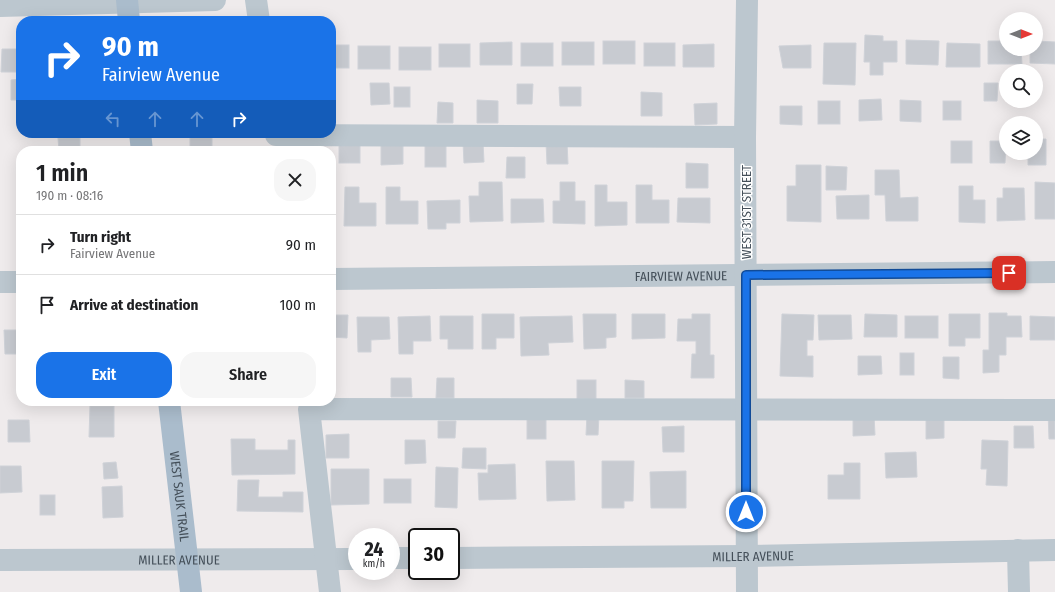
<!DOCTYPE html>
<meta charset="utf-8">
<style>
:root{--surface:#fff;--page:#f6f6f6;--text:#202124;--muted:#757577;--line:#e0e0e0;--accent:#1a73e8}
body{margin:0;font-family:"Fira Sans Condensed",sans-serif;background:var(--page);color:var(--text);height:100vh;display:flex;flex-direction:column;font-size:15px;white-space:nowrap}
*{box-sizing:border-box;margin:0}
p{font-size:13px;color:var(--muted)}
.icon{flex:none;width:22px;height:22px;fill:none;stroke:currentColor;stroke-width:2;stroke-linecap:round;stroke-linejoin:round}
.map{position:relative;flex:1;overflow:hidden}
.details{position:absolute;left:16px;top:146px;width:320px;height:260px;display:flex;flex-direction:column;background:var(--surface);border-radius:16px;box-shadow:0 4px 16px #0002}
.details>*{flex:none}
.top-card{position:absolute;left:16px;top:16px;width:320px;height:122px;border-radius:16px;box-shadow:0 4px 16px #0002;background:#1a73e8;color:#fff;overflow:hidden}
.needle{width:26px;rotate:90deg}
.buttons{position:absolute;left:999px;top:12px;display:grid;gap:8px}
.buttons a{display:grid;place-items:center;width:44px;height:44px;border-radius:50%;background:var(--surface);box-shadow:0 4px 16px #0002;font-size:20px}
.speed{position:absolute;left:348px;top:528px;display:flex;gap:8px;font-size:20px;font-weight:700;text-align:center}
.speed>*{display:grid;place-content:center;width:52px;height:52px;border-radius:50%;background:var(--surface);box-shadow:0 4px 16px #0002;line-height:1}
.speed small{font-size:10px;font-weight:400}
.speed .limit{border:2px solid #111;border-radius:6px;background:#fff;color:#111}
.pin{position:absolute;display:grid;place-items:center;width:34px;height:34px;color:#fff;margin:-17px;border-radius:8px;box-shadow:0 2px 6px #0006}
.me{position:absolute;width:44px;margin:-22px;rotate:0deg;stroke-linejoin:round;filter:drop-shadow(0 0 3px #0008)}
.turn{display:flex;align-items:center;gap:14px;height:84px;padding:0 20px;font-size:18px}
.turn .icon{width:52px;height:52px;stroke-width:2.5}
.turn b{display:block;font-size:28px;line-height:34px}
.lanes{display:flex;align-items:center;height:38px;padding:0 20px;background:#0003;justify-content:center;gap:20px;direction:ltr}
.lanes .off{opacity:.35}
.round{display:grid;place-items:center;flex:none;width:42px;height:42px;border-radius:16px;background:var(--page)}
.overview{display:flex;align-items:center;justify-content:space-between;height:68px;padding:0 20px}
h1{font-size:24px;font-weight:600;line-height:30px}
.primary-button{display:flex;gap:8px;margin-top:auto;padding:8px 20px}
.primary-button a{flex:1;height:46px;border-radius:16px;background:var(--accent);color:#fff;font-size:16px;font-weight:600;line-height:46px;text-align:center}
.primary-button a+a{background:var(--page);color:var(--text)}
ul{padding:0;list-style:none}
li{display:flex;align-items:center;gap:12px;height:60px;padding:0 20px;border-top:1px solid var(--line)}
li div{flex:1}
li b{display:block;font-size:15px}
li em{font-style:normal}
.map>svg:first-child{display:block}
</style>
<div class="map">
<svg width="1055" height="592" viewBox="0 0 1055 592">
<rect width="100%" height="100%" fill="#efebec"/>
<g fill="#c8cbd1" stroke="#cfd2d8">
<polygon points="865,35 883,36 883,41 897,41 897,62 883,62 883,75 870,75 870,62 864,62"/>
<polygon points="906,40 939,41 938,65 906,64"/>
<rect x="603" y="41" width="32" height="23"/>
<polygon points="988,41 1006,41 1006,49 1021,49 1022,64 988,64"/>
<polygon points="1036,41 1055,42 1055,64 1030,63 1030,49 1036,49"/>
<polygon points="512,42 512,65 480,65 480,43"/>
<rect x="562" y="42" width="32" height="23"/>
<rect x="521" y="43" width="32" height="23"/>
<rect x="644" y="43" width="31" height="23"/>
<polygon points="824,43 856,43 855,85 823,84"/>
<polygon points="947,43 980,44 980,67 946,67"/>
<rect x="439" y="44" width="31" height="23"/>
<polygon points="714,44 714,67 683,67 683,45"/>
<rect x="331" y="45" width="18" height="23"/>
<polygon points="811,45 811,68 783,68 779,46"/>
<rect x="358" y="46" width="32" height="23"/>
<rect x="399" y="47" width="32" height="23"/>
<polygon points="2,49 21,49 21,72 1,72"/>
<polygon points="21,79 21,100 11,100 11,80"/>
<polygon points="370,83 389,83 390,104 371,105"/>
<polygon points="984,83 998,83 997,101 984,101"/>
<polygon points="517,84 533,84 532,104 517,104"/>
<rect x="394" y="87" width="16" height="20"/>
<polygon points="559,87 581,87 581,106 560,106"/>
<polygon points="641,92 662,93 662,116 641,116"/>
<polygon points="881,99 882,120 859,121 859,100"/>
<rect x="331" y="100" width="3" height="17"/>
<polygon points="477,100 498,101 498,123 477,123"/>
<polygon points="900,100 921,101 921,122 900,121"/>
<rect x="818" y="101" width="22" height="23"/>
<rect x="943" y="101" width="18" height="19"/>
<polygon points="438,102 453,103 453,123 437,123"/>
<polygon points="717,103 717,124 695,125 694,104"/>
<polygon points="780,106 802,106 802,125 780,124"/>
<rect x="190" y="133" width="22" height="18"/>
<polygon points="80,137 80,151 59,151 58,138"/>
<polygon points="1036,139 1046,139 1046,165 1028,165 1028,153 1036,153"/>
<polygon points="381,141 403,141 403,164 381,165"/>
<rect x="951" y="141" width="21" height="22"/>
<polygon points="990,141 1006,141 1005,163 990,163"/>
<rect x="339" y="142" width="21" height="21"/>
<polygon points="463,142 483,142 484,162 464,163"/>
<polygon points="546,142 567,142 568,164 547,164"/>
<rect x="425" y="144" width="21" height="23"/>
<polygon points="507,157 525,157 525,178 506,178"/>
<polygon points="686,163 708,164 708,188 686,188"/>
<polygon points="796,165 821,165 821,222 787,221 787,186 796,186"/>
<polygon points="826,166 847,167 846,190 826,190"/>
<polygon points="875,170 899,170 900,198 918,197 918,221 886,221 885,195 875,195"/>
<polygon points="479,182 502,182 503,221 470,222 469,196 479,196"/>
<polygon points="560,182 575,182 575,201 585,201 585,224 553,223 553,201 560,201"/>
<polygon points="1035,182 1055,183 1055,219 1035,219"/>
<rect x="331" y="183" width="2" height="43"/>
<polygon points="595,185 607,185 607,202 627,202 627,225 595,226"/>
<polygon points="636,185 652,185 652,200 669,200 669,223 636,223"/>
<polygon points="959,186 973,186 973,200 985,200 985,223 959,222"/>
<polygon points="345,187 359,187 359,203 376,203 376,226 344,226"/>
<polygon points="386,187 400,187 400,201 418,201 418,224 386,224"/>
<polygon points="1003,188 1024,188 1025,220 997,221 997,198 1003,198"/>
<polygon points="869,195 869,219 837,219 836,196"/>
<polygon points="678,198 710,198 710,223 677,222"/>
<polygon points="511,199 543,199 544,222 511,223"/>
<polygon points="460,200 460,223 446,223 446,229 428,229 427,201"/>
<polygon points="989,313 1007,313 1007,316 1021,316 1022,337 1006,337 1006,355 999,355 999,372 983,373 983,350 989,350"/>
<polygon points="482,314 514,314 514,338 496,338 496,349 482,349"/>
<polygon points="583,314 616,314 616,337 606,338 606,348 584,349"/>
<polygon points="632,314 665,314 665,338 632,339"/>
<polygon points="692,314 710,314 710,355 714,355 714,378 691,378 692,354 696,354 696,341 677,341 678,319 692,319"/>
<polygon points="782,314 814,315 813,340 807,340 807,356 813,356 813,377 780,376"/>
<polygon points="865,314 897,315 897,337 864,337"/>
<polygon points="949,314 980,314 980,338 965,338 965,346 949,346"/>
<polygon points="331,315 348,315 347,338 331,337"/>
<polygon points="818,315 851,315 852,339 819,340"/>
<polygon points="430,316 431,341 413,341 413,354 399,354 398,317"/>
<polygon points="440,316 473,316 473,349 448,349 448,339 440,339"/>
<polygon points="572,316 573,342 548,343 549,355 521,356 520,317"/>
<rect x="905" y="316" width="33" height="22"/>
<polygon points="1030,316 1055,317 1055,340 1030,340"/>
<polygon points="357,317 389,317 390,339 371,340 371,352 358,352"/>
<polygon points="4,330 21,330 21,354 5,354"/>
<rect x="900" y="353" width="14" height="22"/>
<polygon points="858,356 881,356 882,374 858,375"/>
<polygon points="943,357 959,357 959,379 943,378"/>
<polygon points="391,378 411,378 412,397 391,397"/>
<polygon points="437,378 454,378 454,398 436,398"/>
<rect x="577" y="380" width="19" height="19"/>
<polygon points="625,380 644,381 644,398 625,398"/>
<polygon points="90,406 114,406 114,437 89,437"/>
<polygon points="1048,411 1055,411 1055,439 1049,439"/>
<polygon points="587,414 599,415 598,435 586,435"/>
<polygon points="874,415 875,435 853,436 853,416"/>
<rect x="527" y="419" width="19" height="20"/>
<polygon points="926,419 944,419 944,438 926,439"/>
<polygon points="8,420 29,420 30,442 8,442"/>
<polygon points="438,421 456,421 455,438 438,438"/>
<polygon points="684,426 684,452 663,452 662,427"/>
<polygon points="1014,426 1033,426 1034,448 1014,448"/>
<polygon points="349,434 349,458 326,458 326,435"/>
<polygon points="231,439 255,439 255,450 288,450 288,440 295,440 295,474 232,475"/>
<polygon points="405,440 425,440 426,463 405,464"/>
<polygon points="982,440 1008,441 1007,486 986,485 987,469 981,469"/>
<polygon points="463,448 486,448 486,469 462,468"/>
<polygon points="916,452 917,477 886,478 885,453"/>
<polygon points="546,461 574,461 575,500 547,501"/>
<polygon points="602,461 634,461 633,501 624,501 624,508 602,508"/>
<polygon points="116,462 118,478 104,479 103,463"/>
<polygon points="844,463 860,463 860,499 828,499 828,475 844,475"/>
<polygon points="515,464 516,499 479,500 478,473 488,473 488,465"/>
<polygon points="0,466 21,466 22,492 0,493"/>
<polygon points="436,467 458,468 457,508 435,507"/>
<polygon points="331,469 369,469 369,504 331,505"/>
<polygon points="686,471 686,508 651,508 650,472"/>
<rect x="384" y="479" width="27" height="24"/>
<polygon points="238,480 259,480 258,497 283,497 283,492 303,492 303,512 237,511"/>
<polygon points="122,486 123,517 103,518 102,487"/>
<rect x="40" y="495" width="15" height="20"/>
</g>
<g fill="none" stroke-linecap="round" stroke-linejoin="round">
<g stroke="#bcc7cf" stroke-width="22">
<polyline points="256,0 259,21"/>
<polyline points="0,6 215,0"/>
<polyline points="276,135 745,137"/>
<path id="s1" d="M331,279L1055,272"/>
<polyline points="0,282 21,282"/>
<polyline points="1018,550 1019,592"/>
<polyline points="391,558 417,558"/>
<path id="s2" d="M451,558L747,556L1055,550"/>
<path id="s3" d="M0,560L357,559"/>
<polyline points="330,592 309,409 1055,410"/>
<polyline points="747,592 745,137 747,0"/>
</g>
<g stroke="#aabccc" stroke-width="22">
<polyline points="127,0 129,21"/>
<polyline points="140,133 142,151"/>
<path id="s4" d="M169,401L191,592"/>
</g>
</g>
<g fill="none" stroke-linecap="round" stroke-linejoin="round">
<g stroke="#114b97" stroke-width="10">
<polyline id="route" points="746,512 746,275 1009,273"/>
</g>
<use href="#route" stroke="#1a73e8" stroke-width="7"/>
</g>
<g text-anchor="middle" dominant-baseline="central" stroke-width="3" stroke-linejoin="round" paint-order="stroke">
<g font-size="13" fill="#444f59" stroke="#fff">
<text transform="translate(746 212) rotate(-90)">WEST 31ST STREET</text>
<text stroke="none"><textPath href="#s1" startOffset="350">FAIRVIEW AVENUE</textPath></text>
<text stroke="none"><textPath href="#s4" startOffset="96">WEST SAUK TRAIL</textPath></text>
<text stroke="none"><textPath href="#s2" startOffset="302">MILLER AVENUE</textPath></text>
<text stroke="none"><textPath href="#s3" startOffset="179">MILLER AVENUE</textPath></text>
</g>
</g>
</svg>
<div class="buttons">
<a><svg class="needle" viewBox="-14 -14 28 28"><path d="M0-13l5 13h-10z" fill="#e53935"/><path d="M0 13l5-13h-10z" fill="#757577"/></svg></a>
<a><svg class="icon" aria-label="search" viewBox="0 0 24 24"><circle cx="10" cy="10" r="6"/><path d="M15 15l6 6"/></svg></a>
<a><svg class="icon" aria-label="layers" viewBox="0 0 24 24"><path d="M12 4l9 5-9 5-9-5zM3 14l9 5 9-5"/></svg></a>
</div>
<div class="speed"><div>24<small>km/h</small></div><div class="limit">30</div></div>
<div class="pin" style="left:1009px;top:273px;background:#d93025"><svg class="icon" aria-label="arrive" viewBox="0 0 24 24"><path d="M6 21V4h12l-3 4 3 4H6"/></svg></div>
<svg class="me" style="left:746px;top:512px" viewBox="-20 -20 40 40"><circle r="17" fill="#1a73e8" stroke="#fff" stroke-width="3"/><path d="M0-11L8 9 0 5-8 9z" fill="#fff"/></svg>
<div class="top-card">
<div class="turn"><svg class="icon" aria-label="right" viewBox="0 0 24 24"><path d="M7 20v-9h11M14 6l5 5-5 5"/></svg><div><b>90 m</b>Fairview Avenue</div></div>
<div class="lanes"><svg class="icon off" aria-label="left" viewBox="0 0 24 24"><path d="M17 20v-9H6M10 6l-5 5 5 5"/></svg><svg class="icon off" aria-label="ahead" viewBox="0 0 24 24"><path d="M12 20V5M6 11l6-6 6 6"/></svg><svg class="icon off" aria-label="ahead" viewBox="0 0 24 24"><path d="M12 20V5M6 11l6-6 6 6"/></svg><svg class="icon" aria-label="right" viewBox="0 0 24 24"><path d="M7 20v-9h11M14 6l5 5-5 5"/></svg></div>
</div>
<section class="details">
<div class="overview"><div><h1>1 min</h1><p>190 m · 08:16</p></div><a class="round"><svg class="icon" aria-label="close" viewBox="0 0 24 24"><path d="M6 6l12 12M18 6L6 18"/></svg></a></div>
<ul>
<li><svg class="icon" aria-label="right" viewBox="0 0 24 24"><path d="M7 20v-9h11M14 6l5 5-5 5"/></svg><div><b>Turn right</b><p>Fairview Avenue</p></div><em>90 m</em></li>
<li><svg class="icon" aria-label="arrive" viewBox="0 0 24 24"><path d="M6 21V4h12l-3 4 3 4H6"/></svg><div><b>Arrive at destination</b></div><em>100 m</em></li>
</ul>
<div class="primary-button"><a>Exit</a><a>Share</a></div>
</section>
</div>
